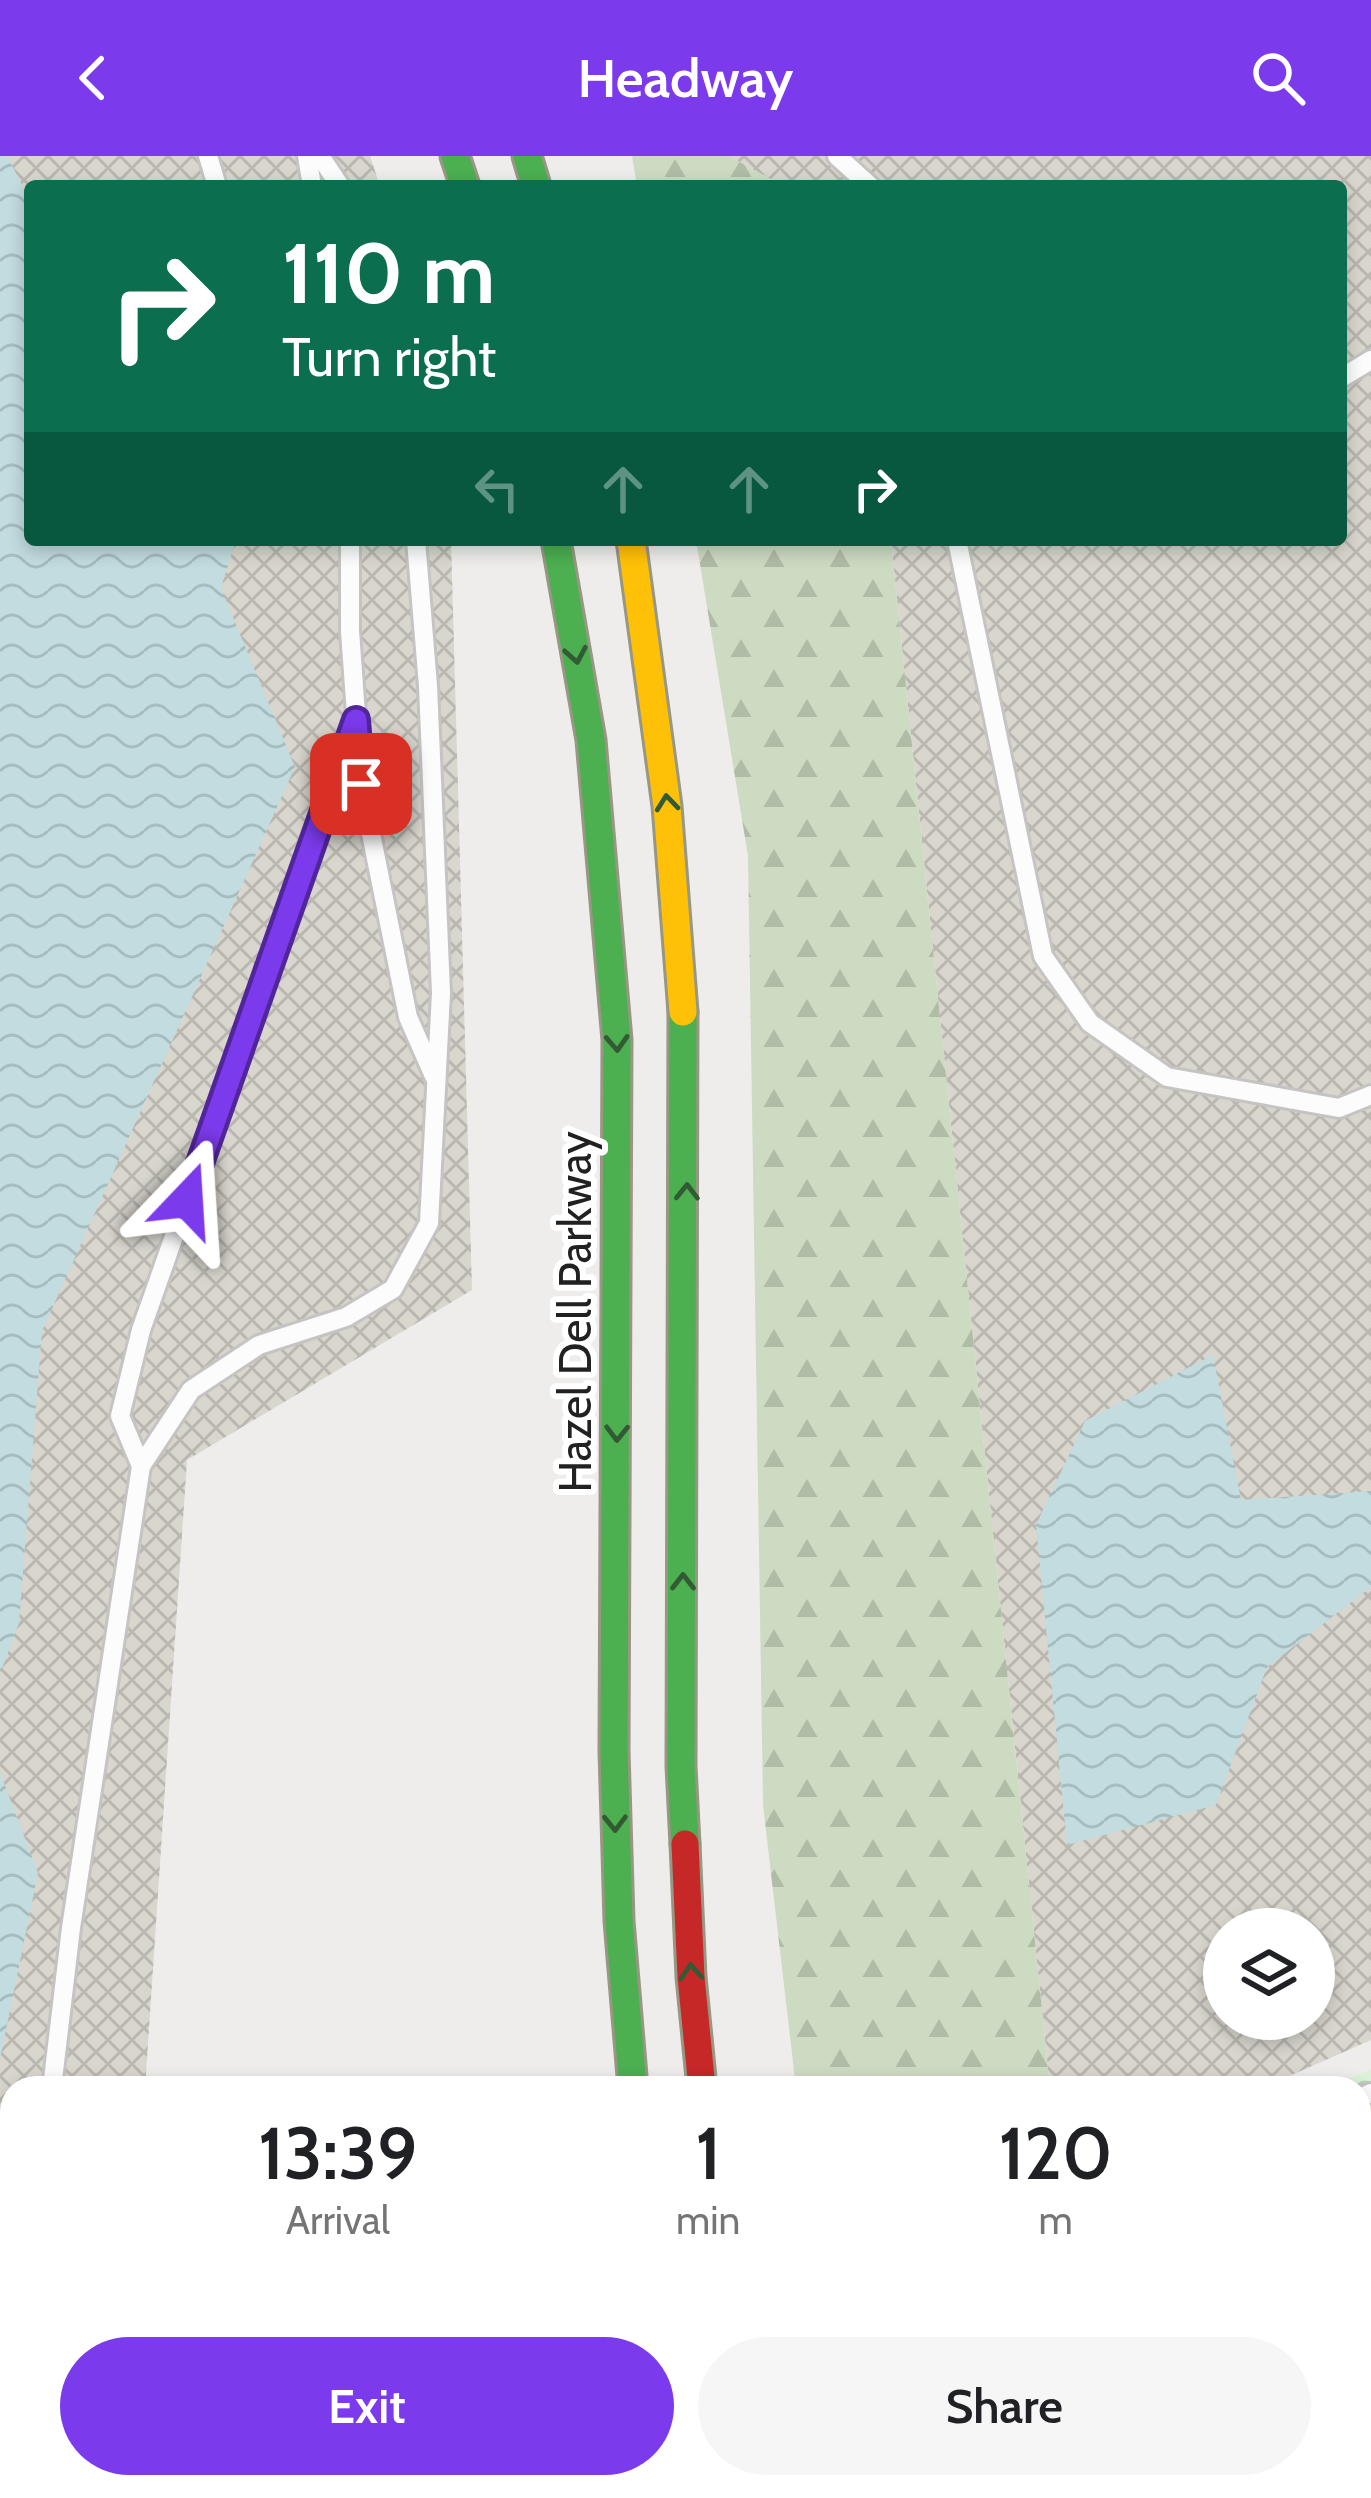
<!DOCTYPE html>
<style>
:root{--surface:#fff;--page:#f6f6f6;--text:#202124;--muted:#757577;--accent:#7c3aed}
body{margin:0;font-family:Cabin,sans-serif;background:var(--page);color:var(--text);height:100vh;display:flex;flex-direction:column;font-size:45px;white-space:nowrap}
*{box-sizing:border-box;margin:0}
p{font-size:39px;color:var(--muted)}
.icon{flex:none;width:66px;height:66px;fill:none;stroke:currentColor;stroke-width:2;stroke-linecap:round;stroke-linejoin:round}
.map{position:relative;flex:1;overflow:hidden}
.sheet{position:absolute;left:0px;top:1920px;width:1371px;height:423px;display:flex;flex-direction:column;background:var(--surface);border-radius:36px 36px 0 0;box-shadow:0 6px 18px #0003}
.sheet>*{flex:none}
.top-card{position:absolute;left:24px;top:24px;width:1323px;height:366px;border-radius:12px;box-shadow:0 6px 18px #0003;background:#0b6e4f;color:#fff;overflow:hidden}
.controls{position:absolute;left:1203px;top:1752px;display:grid;gap:24px}
.controls a{display:grid;place-items:center;width:132px;height:132px;border-radius:50%;background:var(--surface);box-shadow:0 6px 18px #0003;font-size:60px}
.pin{position:absolute;display:grid;place-items:center;width:102px;height:102px;color:#fff;margin:-51px;border-radius:24px;box-shadow:0 6px 18px #0006}
.me{position:absolute;width:132px;margin:-66px;rotate:20deg;stroke-linejoin:round;filter:drop-shadow(0 0 9px #0008)}
.turn{display:flex;align-items:center;gap:42px;height:252px;padding:0 60px;font-size:54px}
.turn .icon{width:156px;height:156px;stroke-width:2.5}
.turn b{display:block;font-size:84px;line-height:102px}
.lanes{display:flex;align-items:center;height:114px;padding:0 60px;background:#0003;justify-content:center;gap:60px;direction:ltr}
.lanes .off{opacity:.35}
.eta{display:flex;justify-content:space-evenly;align-items:center;height:204px;text-align:center}
.eta b{font-size:72px;font-weight:600;line-height:84px}
.button{display:flex;gap:24px;margin-top:auto;padding:24px 60px}
.button a{flex:1;height:138px;border-radius:72px;background:var(--accent);color:#fff;font-size:48px;font-weight:600;line-height:138px;text-align:center}
.button a+a{background:var(--page);color:var(--text)}
header{display:flex;justify-content:space-between;align-items:center;height:156px;padding:0 60px;background:var(--accent);color:#fff;font-size:54px;font-weight:600}
.map>svg:first-child{display:block}
</style>
<header><svg class="icon" aria-label="back" viewBox="0 0 24 24"><path d="M15 5l-7 7 7 7"/></svg>Headway<svg class="icon" aria-label="search" viewBox="0 0 24 24"><circle cx="10" cy="10" r="6"/><path d="M15 15l6 6"/></svg></header>
<div class="map">
<svg width="1371" height="2342" viewBox="0 0 1371 2342">
<defs>
<pattern id="construction-cross-hatch" width="8" height="8" patternUnits="userSpaceOnUse" patternTransform="scale(3)"><rect width="8" height="8" fill="#d8d6cd"/><path d="M0 0l8 8M0 8l8-8" fill="none" stroke="#b9b7b0"/></pattern>
<pattern id="forest-firs" width="22" height="20" patternUnits="userSpaceOnUse" patternTransform="scale(3)"><rect width="22" height="20" fill="#cedbc3"/><path d="M5 1l3.5 6h-7zM16 11l3.5 6h-7z" fill="#b1bca7"/></pattern>
<pattern id="park-crowns" width="20" height="18" patternUnits="userSpaceOnUse" patternTransform="scale(3)"><rect width="20" height="18" fill="#dcf1d9"/><path d="M2 6a3 3 0 1 1 6 0M12 15a3 3 0 1 1 6 0" fill="none" stroke="#bcceba"/></pattern>
<pattern id="water-waves" width="16" height="10" patternUnits="userSpaceOnUse" patternTransform="scale(3)"><rect width="16" height="10" fill="#c2dcdf"/><path d="M0 5q4-4 8 0t8 0" fill="none" stroke="#a6bcbf"/></pattern>
</defs>
<rect width="100%" height="100%" fill="#efedeb"/>
<g fill="url(#construction-cross-hatch)" fill-rule="evenodd">
<polygon points="0,0 370,0 380,30 30,30 30,384 451,384 472,1134 187,1304 145,1932 12,1932 12,2331 119,2331 118,2342 0,2342"/>
<path d="M729,0H1371V1884L1262,1932H1050L891,384H1341V30H783ZM1224,1773H1314V1863H1224Z"/>
</g>
<g fill="url(#forest-firs)">
<polygon points="632,0 729,0 783,30 637,30"/>
<polygon points="696,384 891,384 1050,1932 796,1932 763,1649 748,700"/>
</g>
<polygon fill="url(#park-crowns)" points="1371,1913 1371,2342 907,2342 905,2331 1359,2331 1359,1932 1329,1932"/>
<g fill="url(#water-waves)">
<polygon points="0,0 7,0 30,44 30,384 236,384 221,432 295,611 42,1175 19,1467 0,1518"/>
<polygon points="1213,1199 1241,1344 1371,1335 1371,1431 1267,1511 1216,1649 1067,1689 1036,1369 1085,1265"/>
<polygon points="0,1616 38,1717 0,1903"/>
</g>
<g fill="none" stroke-linecap="round" stroke-linejoin="round">
<g stroke="#c5c4c3" stroke-width="24">
<g id="lane">
<polyline points="208,0 217,30"/>
<polyline points="307,0 312,30"/>
<polyline points="320,0 340,30"/>
<polyline points="837,0 870,30"/>
<polyline points="1341,222 1371,204"/>
<polyline points="350,384 350,475 361,628 408,861 434,920"/>
<polyline points="957,384 1043,800 1090,867 1167,921 1339,952 1371,939"/>
<polyline points="141,1310 120,1260 141,1174 356,564"/>
<polyline points="52,1932 71,1772 141,1310 191,1234 259,1189 346,1161 393,1133 429,1067 441,837 428,530 416,384"/>
<polyline points="1359,1942 1371,1937"/>
<polyline points="0,2279 11,2274 12,2266"/>
<polyline points="1359,2301 1371,2320"/>
</g>
</g>
<g stroke="#c5c4c3" stroke-width="42">
<polyline id="street" points="971,2331 974,2342"/>
</g>
<g stroke="#989784" stroke-width="33">
<g id="fast">
<polyline points="455,0 465,30"/>
<polyline points="527,0 536,30"/>
<polyline points="556,384 591,584 617,884 614,1595 619,1765 633,1932"/>
<polyline points="683,856 681,1610 685,1688"/>
<polyline points="640,2342 660,2333"/>
<polyline points="910,2342 929,2331"/>
</g>
</g>
<g stroke="#989784" stroke-width="33">
<g id="slow">
<polyline points="631,384 667,650 683,856"/>
<polyline points="800,2331 806,2342"/>
</g>
</g>
<g stroke="#989784" stroke-width="33">
<polyline id="jam" points="685,1688 691,1821 702,1932"/>
</g>
<g stroke="#d6caca" stroke-width="6" stroke-dasharray="6 6" stroke-linecap="butt">
<polyline points="570,2342 586,2331"/>
<polyline points="856,2342 858,2331"/>
</g>
<use href="#lane" stroke="#fdfcfc" stroke-width="18"/>
<use href="#street" stroke="#fdfcfc" stroke-width="36"/>
<use href="#fast" stroke="#4caf50" stroke-width="27"/>
<use href="#slow" stroke="#ffc107" stroke-width="27"/>
<use href="#jam" stroke="#c62828" stroke-width="27"/>
</g>
<defs><path id="oneway-chevron" d="M-2-3.5L2.5 0L-2 3.5" fill="none" stroke-width="1.6" stroke-linecap="round" stroke-linejoin="round" transform="scale(3)"/></defs>
<g stroke="#325a34">
<use href="#oneway-chevron" transform="translate(576 499) rotate(80)"/>
<use href="#oneway-chevron" transform="translate(667 647) rotate(-96)"/>
<use href="#oneway-chevron" transform="translate(617 887) rotate(87)"/>
<use href="#oneway-chevron" transform="translate(687 1036) rotate(-89)"/>
<use href="#oneway-chevron" transform="translate(617 1277) rotate(91)"/>
<use href="#oneway-chevron" transform="translate(683 1426) rotate(-90)"/>
<use href="#oneway-chevron" transform="translate(615 1667) rotate(89)"/>
<use href="#oneway-chevron" transform="translate(691 1816) rotate(-94)"/>
</g>
<g fill="none" stroke-linecap="round" stroke-linejoin="round">
<g stroke="#51269a" stroke-width="30">
<polyline id="route" points="187,1044 356,564 361,628"/>
</g>
<use href="#route" stroke="#7c3aed" stroke-width="21"/>
</g>
<g text-anchor="middle" dominant-baseline="central" stroke-width="12" stroke-linejoin="round" paint-order="stroke">
<g font-size="45" fill="#212121" stroke="#fff">
<text transform="translate(575 1156) rotate(-90)">Hazel Dell Parkway</text>
</g>
</g>
</svg>
<div class="controls">
<a><svg class="icon" aria-label="layers" viewBox="0 0 24 24"><path d="M12 4l9 5-9 5-9-5zM3 14l9 5 9-5"/></svg></a>
</div>
<div class="pin" style="left:361px;top:628px;background:#d93025"><svg class="icon" aria-label="arrive" viewBox="0 0 24 24"><path d="M6 21V4h12l-3 4 3 4H6"/></svg></div>
<svg class="me" style="left:187px;top:1044px" viewBox="-20 -20 40 40"><path d="M0-17L14 15 0 8-14 15z" fill="#7c3aed" stroke="#fff" stroke-width="4"/></svg>
<div class="top-card">
<div class="turn"><svg class="icon" aria-label="right" viewBox="0 0 24 24"><path d="M7 20v-9h11M14 6l5 5-5 5"/></svg><div><b>110 m</b>Turn right</div></div>
<div class="lanes"><svg class="icon off" aria-label="left" viewBox="0 0 24 24"><path d="M17 20v-9H6M10 6l-5 5 5 5"/></svg><svg class="icon off" aria-label="ahead" viewBox="0 0 24 24"><path d="M12 20V5M6 11l6-6 6 6"/></svg><svg class="icon off" aria-label="ahead" viewBox="0 0 24 24"><path d="M12 20V5M6 11l6-6 6 6"/></svg><svg class="icon" aria-label="right" viewBox="0 0 24 24"><path d="M7 20v-9h11M14 6l5 5-5 5"/></svg></div>
</div>
<section class="sheet">
<div class="eta">
<div><b>13:39</b><p>Arrival</p></div>
<div><b>1</b><p>min</p></div>
<div><b>120</b><p>m</p></div>
</div>
<div class="button"><a>Exit</a><a>Share</a></div>
</section>
</div>
